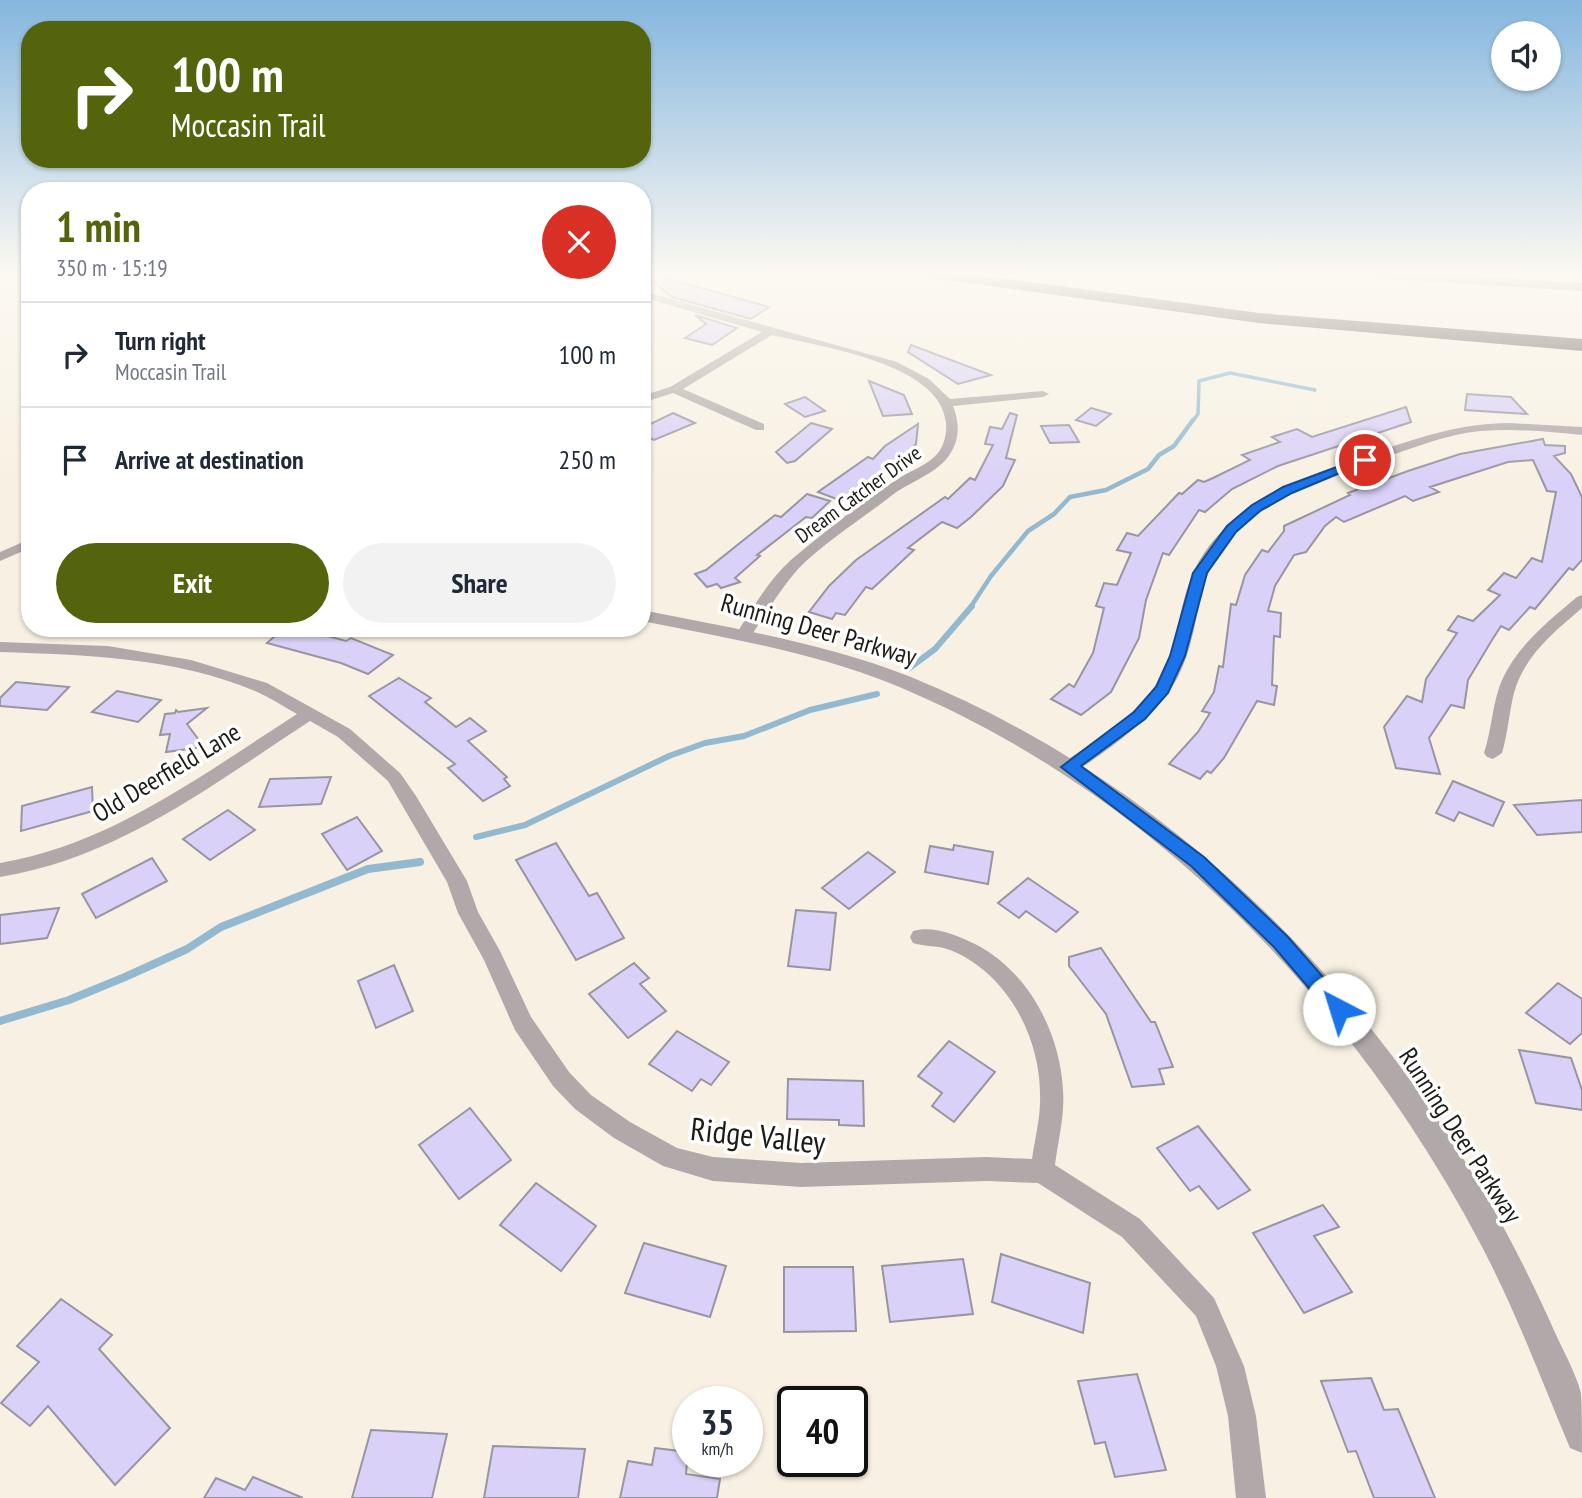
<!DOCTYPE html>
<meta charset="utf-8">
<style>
:root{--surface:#fff;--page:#f2f2f3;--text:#1f2937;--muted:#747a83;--line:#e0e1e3;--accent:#53640c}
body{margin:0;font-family:"PT Sans Narrow",sans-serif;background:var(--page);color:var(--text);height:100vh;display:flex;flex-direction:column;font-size:26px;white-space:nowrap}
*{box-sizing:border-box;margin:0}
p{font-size:23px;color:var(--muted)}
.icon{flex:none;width:38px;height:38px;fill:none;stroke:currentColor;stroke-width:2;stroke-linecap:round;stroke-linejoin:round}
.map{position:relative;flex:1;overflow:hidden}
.side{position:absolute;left:21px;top:182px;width:630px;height:455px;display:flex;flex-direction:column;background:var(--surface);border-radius:28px;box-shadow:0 2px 5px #0004}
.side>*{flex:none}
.guide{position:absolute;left:21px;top:21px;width:630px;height:147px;border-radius:28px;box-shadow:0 2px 5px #0004;background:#53640c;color:#fff;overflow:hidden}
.tools{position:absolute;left:1491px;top:21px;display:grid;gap:14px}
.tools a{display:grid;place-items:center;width:70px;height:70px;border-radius:50%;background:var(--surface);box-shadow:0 2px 5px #0004;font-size:35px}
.speed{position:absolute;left:672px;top:1386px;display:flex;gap:14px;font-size:35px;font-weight:700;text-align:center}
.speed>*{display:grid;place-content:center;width:91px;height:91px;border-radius:50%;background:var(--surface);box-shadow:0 2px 5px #0004;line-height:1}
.speed small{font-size:18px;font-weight:400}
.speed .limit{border:4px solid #111;border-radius:10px;background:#fff;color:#111}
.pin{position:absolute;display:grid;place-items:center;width:60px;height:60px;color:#fff;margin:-30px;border:4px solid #fff;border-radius:50%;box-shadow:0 2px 7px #0007}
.me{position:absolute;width:77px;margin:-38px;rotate:320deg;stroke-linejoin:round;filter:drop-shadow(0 0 5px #0008)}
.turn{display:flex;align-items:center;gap:24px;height:147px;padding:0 35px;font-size:32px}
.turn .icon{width:91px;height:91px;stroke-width:2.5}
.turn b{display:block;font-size:49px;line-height:60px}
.round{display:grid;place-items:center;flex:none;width:74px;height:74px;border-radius:37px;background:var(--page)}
.summary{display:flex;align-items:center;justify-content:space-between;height:119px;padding:0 35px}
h1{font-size:42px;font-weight:600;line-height:52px;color:var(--accent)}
.cta{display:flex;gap:14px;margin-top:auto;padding:14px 35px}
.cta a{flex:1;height:80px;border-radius:42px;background:var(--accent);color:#fff;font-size:28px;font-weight:600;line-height:80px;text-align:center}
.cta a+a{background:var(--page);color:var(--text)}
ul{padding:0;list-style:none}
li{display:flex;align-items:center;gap:21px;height:105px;padding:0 35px;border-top:2px solid var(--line)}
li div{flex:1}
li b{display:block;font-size:26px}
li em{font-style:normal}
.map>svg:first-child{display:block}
</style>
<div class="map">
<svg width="1582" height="1498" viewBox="0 0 1582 1498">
<rect width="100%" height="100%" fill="#f8f1e3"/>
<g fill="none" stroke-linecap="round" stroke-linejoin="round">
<polyline stroke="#92b9cf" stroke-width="3.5" points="1192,422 1198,414 1199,381 1230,373 1315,390"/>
<polyline stroke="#92b9cf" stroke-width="4.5" points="970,608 991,576 1028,531 1054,514 1070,497 1106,490 1148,469 1159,455 1174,446 1193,420"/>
<g stroke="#92b9cf" stroke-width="6">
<polyline points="908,669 935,649 972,606"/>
<polyline points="476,837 525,825 669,756 705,743 744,736 810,710 877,694"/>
</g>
<polyline stroke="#92b9cf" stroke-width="8" points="0,1021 69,1000 125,977 187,949 221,927 368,869 420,862"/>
</g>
<g fill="#d9d1f7" stroke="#9895a3" stroke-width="2">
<polygon points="642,273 648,273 769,307 751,319 672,297"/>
<polygon points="695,315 737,328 712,345 685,338 706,324"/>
<polygon points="911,345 991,375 958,384 908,352"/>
<polygon points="869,381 904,395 912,414 883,416"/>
<polygon points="1467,394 1511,397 1527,414 1465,410"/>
<polygon points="805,397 825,411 805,417 785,404"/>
<polygon points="1406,407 1411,422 1278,466 1232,489 1205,512 1199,510 1169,555 1163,553 1146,600 1139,638 1111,692 1081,715 1051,699 1069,684 1074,687 1093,653 1104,608 1096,606 1104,583 1117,585 1131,553 1117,550 1127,533 1138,536 1179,493 1182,494 1198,480 1204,482 1213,478 1250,460 1242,455 1280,442 1272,437 1297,429 1312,437"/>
<polygon points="1091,408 1111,414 1096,426 1076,420"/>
<polygon points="673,413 695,423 654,440 642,435 642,428"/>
<polygon points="1010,413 1017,415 1006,458 1015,460 1003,486 971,517 957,528 942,522 908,548 914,550 872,589 866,587 845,615 836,613 832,619 809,612 829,586 856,560 945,497 948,499 970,478 975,480 993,445 985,444 990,427 1002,429"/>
<polygon points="811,423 832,429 795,461 787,463 776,452"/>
<polygon points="918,424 916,444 902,460 839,500 818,492 868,457 873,459 885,446"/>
<polygon points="1069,425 1079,442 1050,443 1041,426"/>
<polygon points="1543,439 1545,445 1565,446 1565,453 1554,456 1571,474 1582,497 1582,560 1573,570 1569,568 1535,609 1530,607 1509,630 1501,626 1492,640 1468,680 1464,708 1451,705 1429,738 1440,774 1396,768 1384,727 1407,696 1422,702 1426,679 1457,633 1448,630 1458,616 1473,621 1500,595 1488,590 1504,573 1516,578 1532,558 1542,562 1556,492 1547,491 1533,460 1508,462 1430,487 1439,492 1413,501 1405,496 1344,522 1336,517 1325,526 1306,552 1294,555 1275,586 1268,611 1281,613 1280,637 1274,636 1272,685 1277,686 1274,705 1257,701 1224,758 1211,773 1207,771 1200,779 1169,764 1198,732 1210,713 1202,711 1214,692 1219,666 1223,667 1231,604 1236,605 1245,575 1262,550 1268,552 1284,531 1284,526 1350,495 1348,493 1408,471 1460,454"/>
<polygon points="807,494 830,501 812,518 806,517 757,555 760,556 735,578 740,582 721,588 717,584 707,587 695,574 706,570 775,515 781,517"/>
<polygon points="284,628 298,628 346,641 351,638 393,655 368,674 341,663 267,643"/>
<polygon points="399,678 431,698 425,702 456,727 470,718 486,731 468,741 507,777 504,779 510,786 483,801 448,768 455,764 369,696"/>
<polygon points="16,682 69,687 47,710 0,706 0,698"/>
<polygon points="117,691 161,700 138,722 92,712"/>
<polygon points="207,708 187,724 204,747 166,752 170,734 160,735 165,714 175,713 176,710 178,712"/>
<polygon points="331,777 321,804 259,807 270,779"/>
<polygon points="1453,781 1504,802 1493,826 1459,812 1454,821 1436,813"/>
<polygon points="92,787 93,811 21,831 22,806"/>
<polygon points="1582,800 1582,832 1537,835 1514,805"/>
<polygon points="228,810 255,830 210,860 183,839"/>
<polygon points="357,817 382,851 347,870 322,834"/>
<polygon points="556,843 589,896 597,893 624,938 576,960 516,860"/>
<polygon points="954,845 993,852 988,884 925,872 930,846 953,850"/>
<polygon points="868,852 895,872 849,909 822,888"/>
<polygon points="152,858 167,881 96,918 82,894"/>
<polygon points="1028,878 1078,912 1056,932 1026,911 1019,918 998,903"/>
<polygon points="59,908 47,938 0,944 0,915"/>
<polygon points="796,910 836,913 830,970 788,966"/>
<polygon points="1101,948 1151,1022 1155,1022 1173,1067 1159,1069 1164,1084 1132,1087 1106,1014 1069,966 1069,957"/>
<polygon points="634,963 649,978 640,984 666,1011 628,1038 589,994"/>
<polygon points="394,965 413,1011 376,1028 358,981"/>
<polygon points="1558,983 1582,999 1582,1033 1570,1044 1526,1013"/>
<polygon points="677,1031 729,1062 711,1085 701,1079 692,1091 649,1064"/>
<polygon points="949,1041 995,1072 954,1122 932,1106 942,1093 918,1076"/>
<polygon points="1519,1050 1571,1058 1582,1090 1582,1110 1536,1103"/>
<polygon points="788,1079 863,1081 864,1126 839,1125 839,1120 787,1119"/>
<polygon points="470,1108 511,1160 459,1199 419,1145"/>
<polygon points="1198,1126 1250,1190 1218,1209 1199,1186 1190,1191 1157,1148"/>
<polygon points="536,1183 596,1226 561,1271 500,1225"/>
<polygon points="1323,1205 1339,1227 1314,1236 1352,1292 1304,1313 1253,1233"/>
<polygon points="644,1243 726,1266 710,1317 625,1293"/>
<polygon points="1001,1254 1090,1283 1083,1333 992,1302"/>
<polygon points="963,1259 973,1314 890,1322 882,1266"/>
<polygon points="784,1267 853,1267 856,1331 784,1332"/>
<polygon points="61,1299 112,1335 99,1349 170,1428 115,1485 48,1406 30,1426 1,1403 39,1362 17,1346"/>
<polygon points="1137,1374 1166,1470 1115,1477 1105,1442 1095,1444 1078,1381"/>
<polygon points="1371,1378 1384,1410 1398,1409 1435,1498 1374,1498 1356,1451 1348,1452 1321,1381"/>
<polygon points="371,1430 447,1434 432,1498 352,1498"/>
<polygon points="493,1446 585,1449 578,1498 484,1498"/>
<polygon points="655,1448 688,1452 686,1474 720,1479 717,1498 620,1498 628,1461 652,1465"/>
<polygon points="253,1477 303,1498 204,1498 216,1478 245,1490"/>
</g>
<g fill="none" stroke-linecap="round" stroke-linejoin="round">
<g fill="#b1a9a9" fill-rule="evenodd">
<path d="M642,291L897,362L929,379L950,399L1043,391L1049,394L1043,397L953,406C960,424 960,441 948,457C934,475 909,482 891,496C863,518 822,544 798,569C779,591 765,615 749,639H737L735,636C752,610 768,580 792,559C822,534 865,499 898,479C911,470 927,466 938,453C944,445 947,434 946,423C941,363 821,347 772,335L683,389L764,424V430H756L673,393L642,403V396L670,387L762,332L642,297Z"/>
<path d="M1509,423L1582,427V435C1549,432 1515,428 1481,431C1447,434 1416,447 1384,458C1336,475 1284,490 1245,524C1187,574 1207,620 1178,677C1160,710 1130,733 1100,755C1089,762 1076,775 1063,771L1060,767L1063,763C1104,734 1153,707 1170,657C1180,625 1182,591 1199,561C1237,497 1310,475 1376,452C1420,437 1462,423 1509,423Z"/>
<polygon points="30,539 30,548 0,561 0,552"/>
<path d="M1582,595V608C1554,632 1524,656 1514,693C1509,713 1508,733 1502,753L1493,759L1487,757L1484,753C1491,732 1492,709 1499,688C1513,649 1546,623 1577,597Z"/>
<path d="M0,642L108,646L191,660L267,683L350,729L400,773L416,796L467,881L478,912L500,951L531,1017L569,1072L591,1095L630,1122L677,1148L713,1157L801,1163L987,1157L1032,1159C1035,1138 1041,1116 1040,1094C1040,1036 1006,972 950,950C938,945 925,947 913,943L910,937L913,931C932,925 957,935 975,944C1028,971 1060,1032 1063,1090C1065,1115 1058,1141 1055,1165L1140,1219L1214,1298L1244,1366L1256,1416L1266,1498H1236L1228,1416L1216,1366L1196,1316L1122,1237L1038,1183L987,1181L801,1187L713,1181L663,1166L614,1138L575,1109L553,1086L515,1030L484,960L458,913L447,882L388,781L338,737L310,721C212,785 118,858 0,877V863C112,844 203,774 297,714C283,706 269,697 255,691C174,657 86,655 0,652Z"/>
</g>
<path fill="#b1a9a9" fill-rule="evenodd" d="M642,610C732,628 825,643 911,677C1154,776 1347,963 1480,1186C1509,1235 1534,1285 1557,1337C1565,1354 1576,1374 1581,1393C1582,1411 1582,1435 1582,1453L1570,1448C1541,1379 1515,1309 1480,1243C1352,1001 1153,793 897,686C816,653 728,638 642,621Z"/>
<polygon fill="#928785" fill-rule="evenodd" points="1351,273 1417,273 1582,283 1582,291 1358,277"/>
<polygon fill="#685957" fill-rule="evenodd" points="924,273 965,273 1259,313 1582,339 1582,351 1259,323 932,278"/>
</g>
<linearGradient id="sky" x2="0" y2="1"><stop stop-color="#85b6de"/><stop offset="0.57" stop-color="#fcf9f2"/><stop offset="1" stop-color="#fcf9f2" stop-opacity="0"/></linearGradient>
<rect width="1582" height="482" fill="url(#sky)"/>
<polygon fill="#1a73e8" stroke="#114b97" stroke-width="2" points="1361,458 1371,460 1292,493 1260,511 1236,532 1207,573 1185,656 1168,693 1145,719 1081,766 1204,857 1287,936 1346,1003 1349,1009 1346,1015 1339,1017 1332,1015 1274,947 1191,866 1061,767 1134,712 1156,687 1170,656 1193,573 1227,526 1252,505 1283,487"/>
<g text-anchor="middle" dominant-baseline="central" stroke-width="7" stroke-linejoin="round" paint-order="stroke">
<g font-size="21" fill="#1d1b15" stroke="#fff">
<text transform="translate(858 494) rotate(-36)">Dream Catcher Drive</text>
</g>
<g font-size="26" fill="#1d1b15" stroke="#fff">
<text transform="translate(819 629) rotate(16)">Running Deer Parkway</text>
<text transform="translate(166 772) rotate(-31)">Old Deerfield Lane</text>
<text transform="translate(1461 1135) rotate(57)">Running Deer Parkway</text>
</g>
<g font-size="32" fill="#1d1b15" stroke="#fff">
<text transform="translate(758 1135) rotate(6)">Ridge Valley</text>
</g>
</g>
</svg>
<div class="tools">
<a><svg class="icon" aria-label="sound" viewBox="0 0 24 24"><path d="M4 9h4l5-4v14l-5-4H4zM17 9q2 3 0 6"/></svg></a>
</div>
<div class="speed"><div>35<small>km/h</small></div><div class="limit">40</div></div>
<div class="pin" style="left:1365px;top:460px;background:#d93025"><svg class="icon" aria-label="arrive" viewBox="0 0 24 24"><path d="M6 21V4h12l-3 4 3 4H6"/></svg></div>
<svg class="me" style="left:1339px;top:1009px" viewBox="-20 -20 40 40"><circle r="19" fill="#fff"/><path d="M0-13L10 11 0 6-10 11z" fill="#1a73e8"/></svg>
<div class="guide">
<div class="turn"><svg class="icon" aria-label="right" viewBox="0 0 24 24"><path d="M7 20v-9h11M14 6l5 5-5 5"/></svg><div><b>100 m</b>Moccasin Trail</div></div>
</div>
<section class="side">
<div class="summary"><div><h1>1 min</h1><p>350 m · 15:19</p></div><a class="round" style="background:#d93025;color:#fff"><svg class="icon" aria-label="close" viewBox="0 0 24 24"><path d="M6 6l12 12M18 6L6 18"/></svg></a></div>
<ul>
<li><svg class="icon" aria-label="right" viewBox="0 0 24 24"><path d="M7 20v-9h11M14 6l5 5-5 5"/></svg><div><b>Turn right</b><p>Moccasin Trail</p></div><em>100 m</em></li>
<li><svg class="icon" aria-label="arrive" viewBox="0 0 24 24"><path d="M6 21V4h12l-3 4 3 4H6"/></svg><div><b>Arrive at destination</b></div><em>250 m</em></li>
</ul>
<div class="cta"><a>Exit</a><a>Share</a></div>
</section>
</div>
